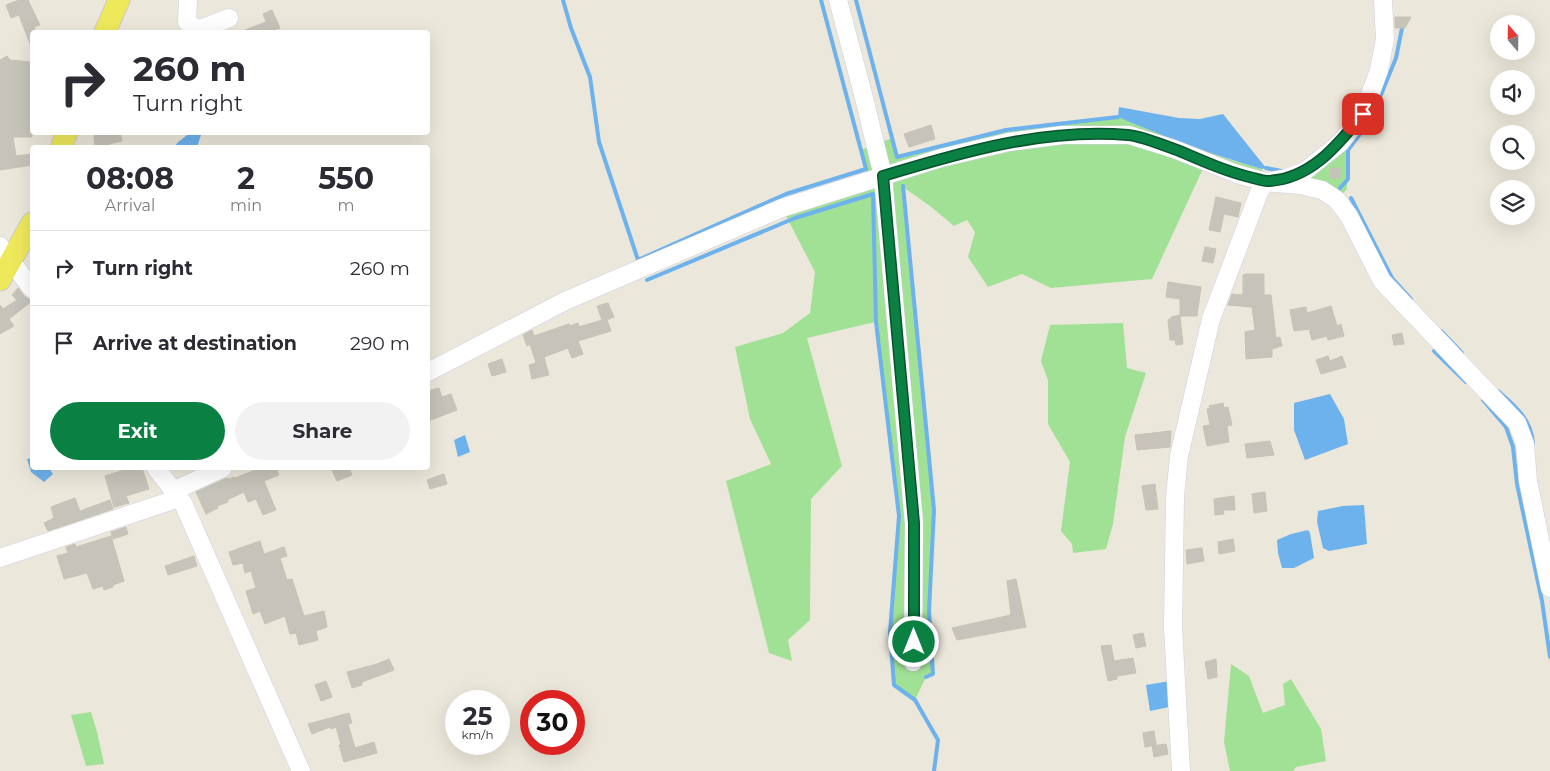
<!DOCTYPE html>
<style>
:root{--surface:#fff;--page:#f2f2f3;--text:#2b2b33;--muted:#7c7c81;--line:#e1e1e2;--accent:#0b8043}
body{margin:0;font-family:Montserrat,sans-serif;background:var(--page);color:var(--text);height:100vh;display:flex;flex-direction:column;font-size:19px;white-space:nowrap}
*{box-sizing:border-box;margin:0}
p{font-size:16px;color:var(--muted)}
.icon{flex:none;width:28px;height:28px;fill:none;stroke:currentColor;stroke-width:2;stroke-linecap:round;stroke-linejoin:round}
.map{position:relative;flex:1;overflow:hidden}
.details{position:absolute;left:30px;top:145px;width:400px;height:325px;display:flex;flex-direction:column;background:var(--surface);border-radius:5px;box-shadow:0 5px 20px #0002}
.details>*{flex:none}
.banner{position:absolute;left:30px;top:30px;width:400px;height:105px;border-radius:5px;box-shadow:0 5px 20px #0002;background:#fff;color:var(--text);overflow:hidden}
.needle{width:32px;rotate:340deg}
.controls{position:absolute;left:1490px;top:15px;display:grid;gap:10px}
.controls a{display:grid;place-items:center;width:45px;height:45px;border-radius:50%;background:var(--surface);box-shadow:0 5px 20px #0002;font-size:25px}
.speed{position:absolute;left:445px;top:690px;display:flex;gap:10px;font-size:25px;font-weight:700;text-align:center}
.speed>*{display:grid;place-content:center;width:65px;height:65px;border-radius:50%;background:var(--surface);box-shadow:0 5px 20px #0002;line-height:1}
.speed small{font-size:12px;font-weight:400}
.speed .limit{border:8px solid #d22;background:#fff;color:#111}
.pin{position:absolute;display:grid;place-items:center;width:42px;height:42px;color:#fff;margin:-21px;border-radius:10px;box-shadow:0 2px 8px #0006}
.me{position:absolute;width:55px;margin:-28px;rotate:0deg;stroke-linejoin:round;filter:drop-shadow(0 0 4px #0008)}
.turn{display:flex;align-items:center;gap:18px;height:105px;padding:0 20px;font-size:22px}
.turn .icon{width:65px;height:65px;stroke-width:2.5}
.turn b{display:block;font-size:35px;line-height:42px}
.eta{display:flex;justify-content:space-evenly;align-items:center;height:85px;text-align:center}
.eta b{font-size:30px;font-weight:700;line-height:35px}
.cta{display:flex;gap:10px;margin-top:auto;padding:10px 20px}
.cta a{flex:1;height:58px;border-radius:30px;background:var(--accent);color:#fff;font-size:20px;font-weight:700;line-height:58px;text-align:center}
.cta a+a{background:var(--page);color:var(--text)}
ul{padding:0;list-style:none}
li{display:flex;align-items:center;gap:15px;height:75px;padding:0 20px;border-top:1px solid var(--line)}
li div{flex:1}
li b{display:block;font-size:19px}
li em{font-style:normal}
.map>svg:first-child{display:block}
</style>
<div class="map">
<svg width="1550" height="771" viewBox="0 0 1550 771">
<rect width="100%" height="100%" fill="#ebe7da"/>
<g fill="#a1e196">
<path d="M1118,117L1228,159L1262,169L1266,181C1303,175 1313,167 1340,143L1348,150L1347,189L1337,200L1322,190L1299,185L1266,182L1237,174L1206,162L1152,279L1051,288L1022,274L988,287L968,257L975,232L967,220L954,226L930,206L903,187L934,510L929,611L933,674L926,677L915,700L894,685L890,632L899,516L875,322L807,338L842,466L811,499L810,620L788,640L792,661L769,653L726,481L771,464L750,419L735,347L783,333L810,313L815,272L782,208L868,181L861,150L892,138L897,156L1006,130Z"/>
<polygon points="1123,323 1127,368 1146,373 1125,437 1113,524 1106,549 1073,553 1072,544 1061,531 1070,462 1048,424 1048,380 1041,361 1050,325"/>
<polygon points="1231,664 1249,676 1263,713 1285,705 1283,684 1291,679 1321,729 1326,761 1296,767 1293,771 1230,771 1224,742"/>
<polygon points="91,712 97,732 104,764 86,766 71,715"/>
</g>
<g fill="#6db2ec">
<path d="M1119,107L1179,118L1200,119L1223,114L1266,168L1262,169C1213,155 1165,137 1118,117Z"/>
<polygon points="191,132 201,135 197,147 175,147 177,143"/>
<polygon points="1330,394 1344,419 1348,444 1305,460 1294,430 1294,403"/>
<polygon points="465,435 470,452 458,457 454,440"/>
<polygon points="32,458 32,468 49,468 53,474 44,482 31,472 27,459"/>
<polygon points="1364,505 1367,544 1329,551 1323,548 1317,522 1318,511 1343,506"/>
<polygon points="1308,530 1310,533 1314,558 1294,568 1282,568 1278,553 1277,540 1291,534"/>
<polygon points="1170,681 1174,706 1150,711 1146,685"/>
</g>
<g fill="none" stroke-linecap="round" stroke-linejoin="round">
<g stroke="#6db2ec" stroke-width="4">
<polyline points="563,0 571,28 590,77 599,142 638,260 786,194 866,169 821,0"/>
<polyline points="856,0 897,157 1006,130 1118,117"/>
<polyline points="1266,168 1282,171"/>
<polyline points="903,186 934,510 929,611 933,674 926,677"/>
<polyline points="1340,188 1348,179 1348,150 1371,119 1396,58 1402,28"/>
<polyline points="1351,198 1392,278 1411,299"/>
<polyline points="647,280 795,218 873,194 876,322 899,516 890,632 894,685 915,700 938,740 934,771"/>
<polyline points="1441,331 1462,353"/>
<polyline points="1434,351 1466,382"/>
<path d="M1498,391C1515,406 1531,419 1533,443"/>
<polyline points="1483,400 1506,427 1513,447 1517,484 1542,601 1550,657"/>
</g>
</g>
<g fill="#c6c3ba" stroke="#c6c3b4">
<polygon points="19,0 28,0 40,25 34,27 35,29 32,30 32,49 19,15 11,18 6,5"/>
<polygon points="272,10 280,28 269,32 240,32 266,22 263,14"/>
<polygon points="1395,17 1411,17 1405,28 1395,28"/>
<polygon points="7,56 10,60 32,62 32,137 13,137 16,156 32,154 32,165 0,170 0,60"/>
<polygon points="931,125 935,139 909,147 904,134"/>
<polygon points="104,132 120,132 122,141 109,144 110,148 95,148 94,136"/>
<rect x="1330" y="168" width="10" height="10"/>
<polygon points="1216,197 1241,203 1238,217 1224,214 1220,232 1209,230"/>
<polygon points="1205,247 1216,249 1213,263 1202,261"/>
<polygon points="1246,274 1264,274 1264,295 1271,295 1276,338 1280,337 1282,346 1272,349 1272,357 1246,359 1245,332 1255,330 1252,307 1228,305 1232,294 1243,295 1243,275"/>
<polygon points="1168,282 1201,287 1197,316 1180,316 1183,344 1176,345 1175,340 1170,340 1168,320 1171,319 1171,317 1180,315 1180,299 1166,297"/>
<polygon points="18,288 24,296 32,301 9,319 14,326 0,334 0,305 3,309 17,300 12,295"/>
<polygon points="608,303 614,317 607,320 611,331 578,341 583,354 572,358 568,348 544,357 549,375 532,379 529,365 536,363 530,344 527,346 523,335 532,330 534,336 569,324 570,326 578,323 579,327 602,320 597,306"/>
<polygon points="1331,306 1337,326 1341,324 1344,336 1328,340 1327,336 1312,340 1309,329 1294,331 1290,310 1306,307 1307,313"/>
<polygon points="1402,333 1404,344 1394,345 1392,335"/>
<polygon points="1328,356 1330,361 1342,356 1346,367 1321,374 1316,360"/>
<polygon points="502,359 506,372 492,376 488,364"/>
<polygon points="439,388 442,397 451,394 457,410 428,421 428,391"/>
<polygon points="1223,403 1224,408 1228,407 1232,425 1227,426 1229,442 1207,446 1203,426 1210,425 1207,409 1210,408 1209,406"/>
<polygon points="1171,431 1170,447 1137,450 1135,435"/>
<polygon points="1270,441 1274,455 1247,458 1245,444"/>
<polygon points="124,468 142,468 149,489 126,496 129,503 114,507 105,476 124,470"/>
<polygon points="260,468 276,468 279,475 264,481 276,510 263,515 256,499 248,502 244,492 227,500 228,502 217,506 218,508 206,514 196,492 227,478 228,479 234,477 235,478"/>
<polygon points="331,468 349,468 352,475 337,481"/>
<polygon points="444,474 447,484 430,489 427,480"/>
<polygon points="1155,484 1158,509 1146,510 1142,486"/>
<polygon points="1265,492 1267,511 1254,513 1252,494"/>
<polygon points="1234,496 1235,510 1223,510 1224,514 1215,515 1214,499"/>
<polygon points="75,498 80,511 110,500 113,509 48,531 44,523 54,518 51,507"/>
<polygon points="126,527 128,534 113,539 111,532"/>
<polygon points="111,536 124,581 113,585 113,587 104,590 103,586 93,589 87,573 64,579 57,556 68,553 66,547 75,544 76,547"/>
<polygon points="1233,539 1235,551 1219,554 1218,542"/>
<polygon points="260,541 264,554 284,547 287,556 280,558 287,580 292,579 304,616 324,611 327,627 316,631 318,640 299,645 296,633 290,634 285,616 265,624 260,611 253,614 246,591 256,588 251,571 245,573 243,563 233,565 229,552"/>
<polygon points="1202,548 1204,561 1187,564 1186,550"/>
<polygon points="194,556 197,566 168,575 165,566"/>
<polygon points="1016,579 1026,627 957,640 952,628 1011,615 1007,581"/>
<polygon points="1143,633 1146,646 1136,648 1133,635"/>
<polygon points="1111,645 1114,661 1133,658 1136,673 1117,676 1117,679 1108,681 1101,646"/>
<polygon points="389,659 394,670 362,682 362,685 352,688 347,672 377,664"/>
<polygon points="1216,659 1217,677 1208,679 1205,662"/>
<polygon points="326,681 332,697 321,701 315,685"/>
<polygon points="349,713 352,723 348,724 355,748 374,742 377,753 344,762 339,745 341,745 336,727 331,729 330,727 312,734 308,724"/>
<polygon points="1154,731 1156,745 1145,747 1143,733"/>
<polygon points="1166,744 1168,754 1154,757 1152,746"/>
</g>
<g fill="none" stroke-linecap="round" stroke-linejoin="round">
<g stroke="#cfcfe1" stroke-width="19">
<g id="minor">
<polyline points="188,0 187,22 198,30 229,18"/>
<polyline points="838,0 863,94 883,176 914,523 913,662"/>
<polyline points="0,246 32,289"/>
<polyline points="428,372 565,301 782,208 941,158 1009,142 1063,135 1129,135 1174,149 1237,174 1266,182 1300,185 1322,190 1337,200 1349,216 1382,281 1517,423 1525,444 1528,481 1550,588"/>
<polyline points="156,468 183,503 301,771"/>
<polyline points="173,491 223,468"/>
<polyline points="0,558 179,498"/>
<polyline points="1181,771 1173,627 1175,497 1179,456 1211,319 1260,190 1266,182 1287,178 1305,171 1340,143 1363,114 1379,70 1385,39 1383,0"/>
</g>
</g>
<g stroke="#cbcbcb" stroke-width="23">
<g id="major">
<polyline points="105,32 119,0"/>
<polyline points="61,148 67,132"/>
<polyline points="0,280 32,223"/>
</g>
</g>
<use href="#minor" stroke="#fff" stroke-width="18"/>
<use href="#major" stroke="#eee95b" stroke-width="21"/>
</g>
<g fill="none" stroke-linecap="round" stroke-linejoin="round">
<g stroke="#07532c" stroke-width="12">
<path id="route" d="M914,642V523L883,176C962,152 1044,128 1128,135C1142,136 1168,147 1182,152C1205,162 1228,172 1253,178C1257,179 1263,181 1267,181C1310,180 1338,145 1363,114"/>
</g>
<use href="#route" stroke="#0b8043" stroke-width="9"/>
</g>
</svg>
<div class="controls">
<a><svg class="needle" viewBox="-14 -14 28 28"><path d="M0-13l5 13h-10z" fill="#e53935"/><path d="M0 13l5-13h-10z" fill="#7c7c81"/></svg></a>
<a><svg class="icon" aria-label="sound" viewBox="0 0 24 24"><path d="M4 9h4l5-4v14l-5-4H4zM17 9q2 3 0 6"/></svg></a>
<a><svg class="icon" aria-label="search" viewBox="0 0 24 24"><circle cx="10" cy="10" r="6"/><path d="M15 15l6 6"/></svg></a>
<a><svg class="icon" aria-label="layers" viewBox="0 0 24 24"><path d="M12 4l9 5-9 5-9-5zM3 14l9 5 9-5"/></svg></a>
</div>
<div class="speed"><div>25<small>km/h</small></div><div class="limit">30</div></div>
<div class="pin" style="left:1363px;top:114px;background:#d93025"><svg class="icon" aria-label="arrive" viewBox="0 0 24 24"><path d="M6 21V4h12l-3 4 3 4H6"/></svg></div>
<svg class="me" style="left:914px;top:642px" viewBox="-20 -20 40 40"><circle r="17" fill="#0b8043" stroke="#fff" stroke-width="3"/><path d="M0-11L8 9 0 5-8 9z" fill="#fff"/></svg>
<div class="banner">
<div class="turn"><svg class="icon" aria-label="right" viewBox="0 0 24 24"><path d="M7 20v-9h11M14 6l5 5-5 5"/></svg><div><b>260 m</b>Turn right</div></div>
</div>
<section class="details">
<div class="eta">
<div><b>08:08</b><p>Arrival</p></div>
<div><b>2</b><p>min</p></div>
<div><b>550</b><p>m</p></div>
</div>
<ul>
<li><svg class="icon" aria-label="right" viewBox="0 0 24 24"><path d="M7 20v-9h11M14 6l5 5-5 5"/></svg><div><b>Turn right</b></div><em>260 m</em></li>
<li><svg class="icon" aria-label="arrive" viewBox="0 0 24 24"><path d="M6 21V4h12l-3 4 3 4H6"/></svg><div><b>Arrive at destination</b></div><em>290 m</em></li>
</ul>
<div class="cta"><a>Exit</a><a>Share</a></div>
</section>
</div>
